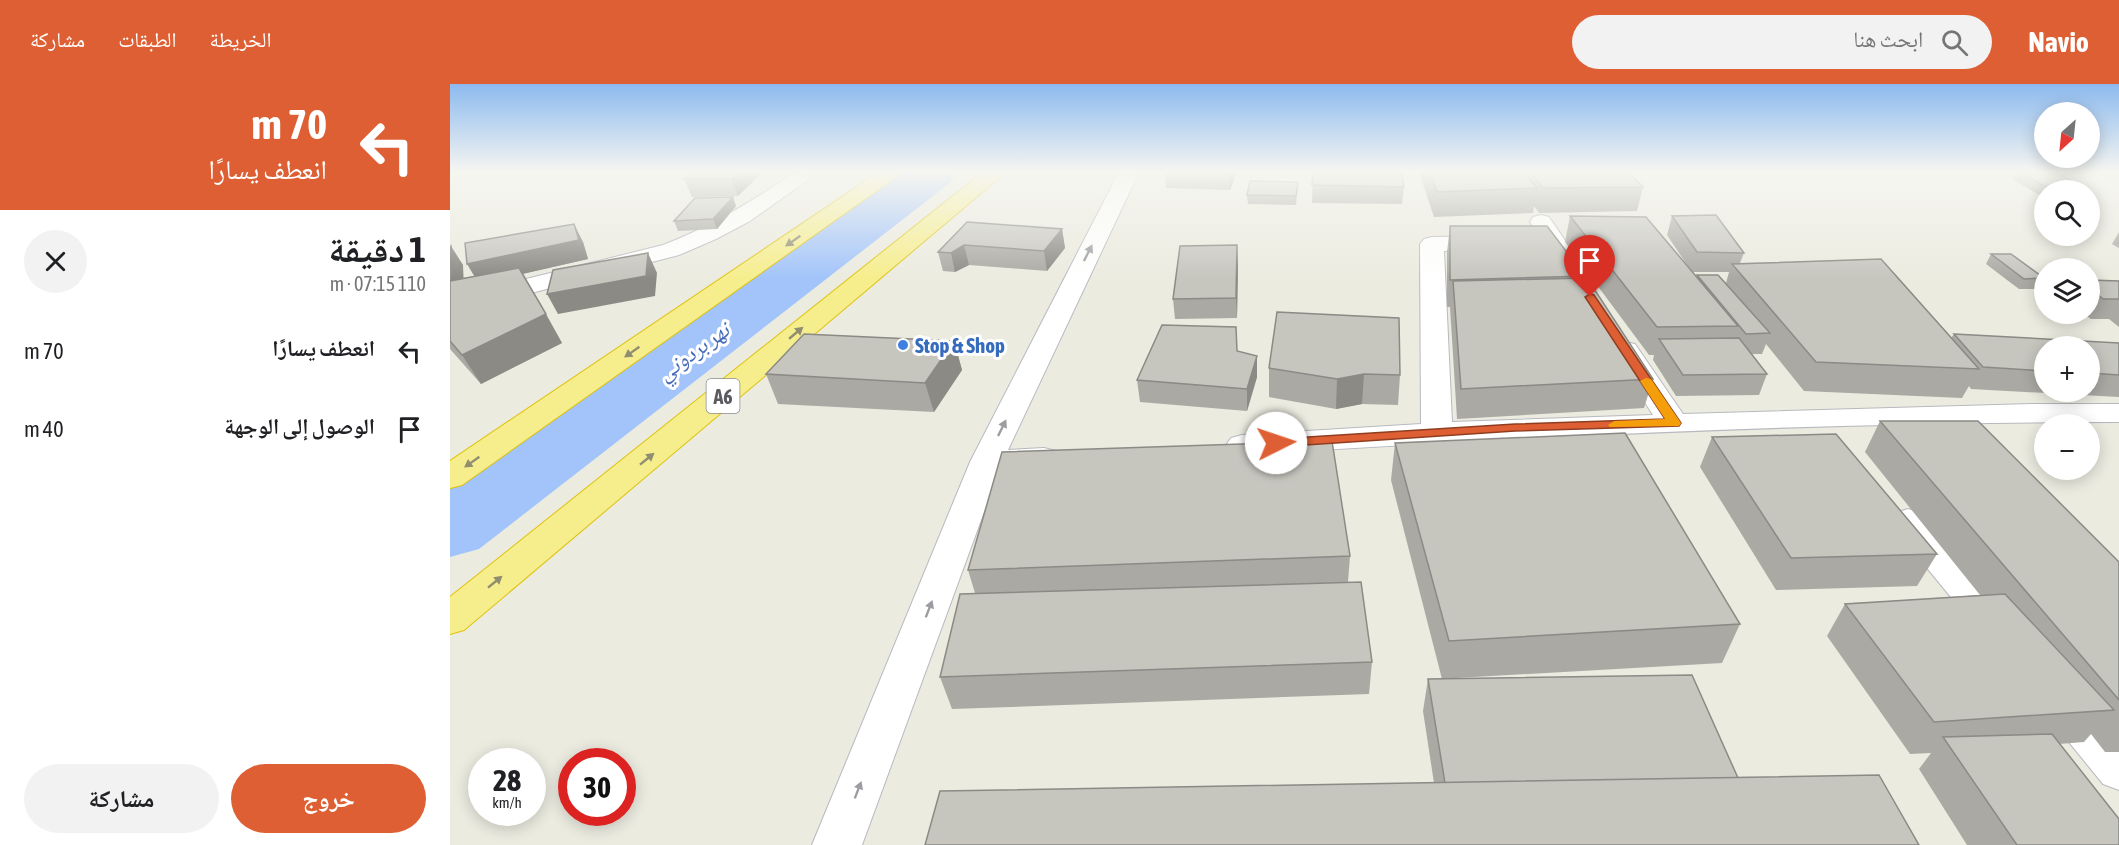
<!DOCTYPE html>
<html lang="ar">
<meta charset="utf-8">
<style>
:root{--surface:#fff;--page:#f2f2f2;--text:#202124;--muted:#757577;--accent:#de5f33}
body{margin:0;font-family:"Asap Condensed","Noto Naskh Arabic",sans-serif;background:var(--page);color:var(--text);direction:rtl;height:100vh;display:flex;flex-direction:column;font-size:22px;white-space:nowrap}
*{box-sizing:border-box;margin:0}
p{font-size:20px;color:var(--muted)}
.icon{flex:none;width:33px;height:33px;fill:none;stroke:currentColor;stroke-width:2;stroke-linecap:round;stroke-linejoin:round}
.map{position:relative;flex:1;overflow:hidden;direction:ltr}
.panel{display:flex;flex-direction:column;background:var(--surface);width:450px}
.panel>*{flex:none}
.banner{background:#de5f33;color:#fff;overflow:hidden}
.needle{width:39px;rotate:207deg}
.controls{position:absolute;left:1584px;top:18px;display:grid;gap:12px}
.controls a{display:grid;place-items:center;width:66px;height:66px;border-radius:50%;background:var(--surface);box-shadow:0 3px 15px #0003;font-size:30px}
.speed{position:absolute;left:18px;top:664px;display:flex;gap:12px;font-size:30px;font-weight:700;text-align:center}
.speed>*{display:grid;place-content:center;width:78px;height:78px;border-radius:50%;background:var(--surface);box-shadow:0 3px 15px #0003;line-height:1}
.speed small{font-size:15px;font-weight:400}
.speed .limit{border:9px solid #d22;background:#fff;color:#111}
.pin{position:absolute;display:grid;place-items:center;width:51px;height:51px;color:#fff;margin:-62px -26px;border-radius:50% 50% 50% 0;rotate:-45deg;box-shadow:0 0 6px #0007}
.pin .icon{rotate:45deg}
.me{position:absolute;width:66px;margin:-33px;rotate:86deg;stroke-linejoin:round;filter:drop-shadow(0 0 4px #0008)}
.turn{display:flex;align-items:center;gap:21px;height:126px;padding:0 24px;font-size:27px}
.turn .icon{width:78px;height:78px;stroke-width:2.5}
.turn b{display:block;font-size:42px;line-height:51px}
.round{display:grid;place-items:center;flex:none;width:63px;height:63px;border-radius:32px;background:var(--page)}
.summary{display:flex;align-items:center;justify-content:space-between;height:102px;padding:0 24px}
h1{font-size:36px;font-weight:700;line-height:45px}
.button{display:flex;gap:12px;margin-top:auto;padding:12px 24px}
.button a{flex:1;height:69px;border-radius:36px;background:var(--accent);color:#fff;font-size:24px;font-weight:700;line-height:69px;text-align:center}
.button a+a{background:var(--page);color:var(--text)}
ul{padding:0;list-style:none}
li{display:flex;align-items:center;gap:18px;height:78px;padding:0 24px}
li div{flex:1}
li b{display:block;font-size:22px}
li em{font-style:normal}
header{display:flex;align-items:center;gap:36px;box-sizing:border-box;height:84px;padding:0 30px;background:var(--accent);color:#fff}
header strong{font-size:28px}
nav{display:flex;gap:33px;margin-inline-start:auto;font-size:21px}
.search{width:420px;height:54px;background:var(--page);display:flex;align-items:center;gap:15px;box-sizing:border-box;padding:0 21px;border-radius:33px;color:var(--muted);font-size:22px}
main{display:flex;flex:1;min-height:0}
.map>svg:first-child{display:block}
</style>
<header>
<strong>Navio</strong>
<div class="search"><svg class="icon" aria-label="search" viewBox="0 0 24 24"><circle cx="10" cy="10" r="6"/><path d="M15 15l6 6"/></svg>ابحث هنا</div>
<nav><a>الخريطة</a><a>الطبقات</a><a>مشاركة</a></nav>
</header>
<main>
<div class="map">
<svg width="1669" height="761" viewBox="0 0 1669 761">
<rect width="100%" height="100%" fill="#ebebe0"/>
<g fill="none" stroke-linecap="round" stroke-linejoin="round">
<polygon fill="#a2c4fa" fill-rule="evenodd" points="454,88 508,88 501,98 29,465 0,473 0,404"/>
<g stroke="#b8b9bf" stroke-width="2">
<g id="street">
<path d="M345,88H369L300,137L266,155L229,171L0,230V214L213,161C260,143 303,117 345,88Z"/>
<polygon points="669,88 689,88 558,366 594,364 606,367 610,374 606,381 549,387 412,761 362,761 520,378"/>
<polygon points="1091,131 1099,133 1131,180 1128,185 1119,187 1110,185 1107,180 1080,138 1083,133"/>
<path d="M1043,152L1051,154L1055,159L1051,164L994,167L1002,338L1203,331L1161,266L1165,260L1175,258L1185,260L1233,330L1581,320H1669V338C1377,338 1084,352 792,371L781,368L776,361L781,354L792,351L971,340L970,160L974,155L982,153Z"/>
<polygon points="1458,425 1471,429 1565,535 1571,546 1565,557 1551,561 1537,557 1445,445 1440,437 1445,429"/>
<polygon points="1612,600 1627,605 1669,652 1669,706 1653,700 1597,631 1590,618 1597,605"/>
</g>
</g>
<g stroke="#dfc20d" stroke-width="2">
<g id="highway">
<polygon points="429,88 453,88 12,401 0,404 0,377"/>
<polygon points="533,88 556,88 14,546 0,550 0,513"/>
</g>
</g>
<use href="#street" fill="#fff" fill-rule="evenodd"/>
<use href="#highway" fill="#f6ee8c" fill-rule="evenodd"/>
</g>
<g fill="#aaa9a3" fill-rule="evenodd">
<polygon points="313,88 288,112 242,113 234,95"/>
<polygon points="715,88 787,88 780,106 716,104"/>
<polygon points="969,88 1179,88 1193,103 1187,127 1089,129 1084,122 1083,129 984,133"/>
<polygon points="1566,88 1606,88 1629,101 1626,106 1594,106 1594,111 1589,111 1562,95"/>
<polygon points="863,89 954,103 952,120 862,119"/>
<polygon points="848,98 846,121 798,120 797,111"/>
<polygon points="286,122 267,145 228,147 224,137"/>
<path d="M1120,132L1239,184L1217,151L1222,132L1294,169L1290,179L1501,254L1504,250L1669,259V313L1521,305L1519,302L1512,314L1354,307L1316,260L1312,270H1302L1317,290L1309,311L1226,312L1203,276L1204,271H1199L1115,158ZM1242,188H1279L1276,199L1247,191L1246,193ZM1594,262H1640V308H1594Z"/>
<polygon points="517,138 612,145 615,164 597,187 519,181 505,188 493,187 488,168"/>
<polygon points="1000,142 1135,192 1134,194 1203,295 1194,324 1007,335 1000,223 997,223 997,168"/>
<polygon points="1669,148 1669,164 1662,160"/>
<polygon points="133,158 138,175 72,190 112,259 31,300 0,265 0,163 13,181 13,194 24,192"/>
<polygon points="1541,170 1594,194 1594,197 1590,205 1569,205 1536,180"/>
<polygon points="788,180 787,234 725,235 723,215"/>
<polygon points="1640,196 1669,197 1669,243 1659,235 1641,235 1634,230 1640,230"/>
<polygon points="504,257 512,286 484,328 328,320 316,290"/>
<polygon points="787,267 807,272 807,293 797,327 690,318 687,296"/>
<polygon points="819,284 950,291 948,321 912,320 886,325 819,313"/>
<polygon points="1430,337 1669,478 1669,668 1655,668 1641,650 1634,658 1609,660 1669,761 1517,761 1469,685 1481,669 1460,670 1377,552 1395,520 1530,511 1415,368"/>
<polygon points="1262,353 1487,470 1467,502 1326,506 1250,383"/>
<polygon points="945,359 1290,540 1272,579 1006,594 1288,694 984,699 973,627 978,595 992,595 941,396"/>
<polygon points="900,472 898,498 922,578 919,610 502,625 490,593 525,509 518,486"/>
</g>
<g fill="#8b8a85">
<polygon points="288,88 313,88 288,112 281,95"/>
<polygon points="779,88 787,88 780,106"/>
<polygon points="283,113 286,122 267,145 263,135"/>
<polygon points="124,140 133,158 138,175 29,200 17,180"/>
<polygon points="612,145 615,164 597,187 594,167"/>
<polygon points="514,161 519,181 505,188 501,169"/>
<polygon points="787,161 788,180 787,234 786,214"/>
<polygon points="1,162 13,181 14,205 0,207"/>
<polygon points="198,169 207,189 205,212 108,230 97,210"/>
<polygon points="96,230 112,259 31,300 12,271"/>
<polygon points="504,257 512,286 484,328 475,299"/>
<polygon points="807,272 807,293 797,327 797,305"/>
<polygon points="914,290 912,320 886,325 887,295"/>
</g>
<g fill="#c6c5be" stroke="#8b8a85" stroke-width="1.5">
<polygon points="243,88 288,88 281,95 234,95"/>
<polygon points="980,88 1074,88 1087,104 987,108"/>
<polygon points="1081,88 1179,88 1193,103 1093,104"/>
<polygon points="1571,88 1606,88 1629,101 1594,102"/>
<polygon points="863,89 952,91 954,103 862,101"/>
<polygon points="800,97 848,98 846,112 797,111"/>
<polygon points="283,113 263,135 224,137 245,114"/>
<polygon points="1266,131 1294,169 1247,168 1222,132"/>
<polygon points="1120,132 1196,133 1288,242 1207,243"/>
<polygon points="517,138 612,145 594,167 514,161 501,169 488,168"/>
<polygon points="124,140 129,156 17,180 15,159"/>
<polygon points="1000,142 1097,142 1135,192 1000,196"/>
<polygon points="787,161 786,214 723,215 730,162"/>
<polygon points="1,162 1,185 0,185 0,163"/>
<polygon points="198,169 196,192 97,210 103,186"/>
<polygon points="1541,170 1561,170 1594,194 1574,195"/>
<polygon points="1431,175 1529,285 1366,278 1282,180"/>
<polygon points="69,184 96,230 12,271 0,257 0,197"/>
<polygon points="1247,191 1268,191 1320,249 1296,250"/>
<polygon points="1137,194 1203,295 1011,305 1003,197"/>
<polygon points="1640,196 1669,197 1669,215 1653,215 1640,204"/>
<polygon points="827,228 949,234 950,291 914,290 887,295 819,284"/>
<polygon points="712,241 786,243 787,267 807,272 797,305 687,296"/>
<polygon points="354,250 504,257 475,299 316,290"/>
<polygon points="1504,250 1669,259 1669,291 1640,289 1640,262 1594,262 1594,287 1533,283"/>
<polygon points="1289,254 1317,290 1233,291 1209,255"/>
<polygon points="1430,337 1528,337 1669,478 1669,616"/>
<polygon points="1175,349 1290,540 999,557 945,359"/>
<polygon points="1386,350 1487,470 1341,474 1262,353"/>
<polygon points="882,357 900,472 518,486 552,368"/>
<polygon points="911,498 922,578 490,593 510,510"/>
<polygon points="1555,510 1664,626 1484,638 1395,520"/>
<polygon points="1242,591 1288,694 995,699 978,595"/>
<polygon points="1602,650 1669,735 1669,761 1567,761 1493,653"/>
<polygon points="1429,691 1469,761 475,761 490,707"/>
</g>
<defs><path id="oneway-solid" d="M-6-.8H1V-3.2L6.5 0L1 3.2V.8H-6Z" transform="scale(1.5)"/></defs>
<g fill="#908e70">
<use href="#oneway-solid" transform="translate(343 157) rotate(145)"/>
<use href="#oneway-solid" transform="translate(346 249) rotate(-40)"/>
<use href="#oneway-solid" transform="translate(182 268) rotate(145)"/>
<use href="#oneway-solid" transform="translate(197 375) rotate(-39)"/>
<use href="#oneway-solid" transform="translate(22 378) rotate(145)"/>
<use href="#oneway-solid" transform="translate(45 498) rotate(-39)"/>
</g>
<g fill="#9b9da0">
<use href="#oneway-solid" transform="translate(638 169) rotate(-63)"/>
<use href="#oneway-solid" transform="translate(552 344) rotate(-64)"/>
<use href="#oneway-solid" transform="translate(479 525) rotate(-69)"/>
<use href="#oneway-solid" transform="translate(408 706) rotate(-69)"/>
</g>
<linearGradient id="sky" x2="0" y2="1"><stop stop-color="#8cbaef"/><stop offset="0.45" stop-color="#f6f6f1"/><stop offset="1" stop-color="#f6f6f1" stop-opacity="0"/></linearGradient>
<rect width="1669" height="195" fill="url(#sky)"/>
<polygon fill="#de5f33" stroke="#903e21" stroke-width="1.5" points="1140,210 1144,211 1231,339 1229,342 1065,347 826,363 820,359 826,355 1065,340 1215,335 1135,213"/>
<polygon fill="#f59e0b" points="1196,294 1201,295 1231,339 1229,342 1160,343 1158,341 1164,337 1215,335 1190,297"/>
<circle fill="#3f7fe0" stroke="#fff" stroke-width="2" cx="453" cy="261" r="6"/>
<g text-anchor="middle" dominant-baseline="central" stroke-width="6" stroke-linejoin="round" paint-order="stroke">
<rect fill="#fff" stroke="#8b8c90" stroke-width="1.5" x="256.5" y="295" width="33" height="34" rx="4.5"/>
<g font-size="20" font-weight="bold" fill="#595b61">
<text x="273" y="312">A6</text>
</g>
<g font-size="21" font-weight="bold" fill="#366cbe" stroke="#fff" text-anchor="start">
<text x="465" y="261">Stop &amp; Shop</text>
</g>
<g font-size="22" font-style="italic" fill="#476bbb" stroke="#fff">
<text transform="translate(243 267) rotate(-36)">نهر بردوني</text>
</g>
</g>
</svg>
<div class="controls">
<a><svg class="needle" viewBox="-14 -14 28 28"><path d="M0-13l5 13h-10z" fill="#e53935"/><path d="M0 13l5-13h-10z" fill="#757577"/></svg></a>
<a><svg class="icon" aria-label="search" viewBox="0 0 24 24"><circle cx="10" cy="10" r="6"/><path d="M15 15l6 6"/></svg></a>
<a><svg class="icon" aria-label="layers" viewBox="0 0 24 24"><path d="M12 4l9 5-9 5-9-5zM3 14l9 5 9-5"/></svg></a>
<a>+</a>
<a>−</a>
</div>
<div class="speed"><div>28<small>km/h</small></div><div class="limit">30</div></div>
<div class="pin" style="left:1140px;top:213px;background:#d93025"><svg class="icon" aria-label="arrive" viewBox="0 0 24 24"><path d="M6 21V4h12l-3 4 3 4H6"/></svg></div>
<svg class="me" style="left:826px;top:359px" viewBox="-20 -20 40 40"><circle r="19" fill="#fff"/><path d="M0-13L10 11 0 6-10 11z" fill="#de5f33"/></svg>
</div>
<section class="panel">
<div class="banner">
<div class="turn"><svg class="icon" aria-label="left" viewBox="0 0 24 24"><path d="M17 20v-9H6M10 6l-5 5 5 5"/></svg><div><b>70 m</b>انعطف يسارًا</div></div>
</div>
<div class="summary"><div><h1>1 دقيقة</h1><p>110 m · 07:15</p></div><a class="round"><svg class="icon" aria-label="close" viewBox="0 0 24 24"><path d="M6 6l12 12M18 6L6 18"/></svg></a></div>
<ul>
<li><svg class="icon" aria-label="left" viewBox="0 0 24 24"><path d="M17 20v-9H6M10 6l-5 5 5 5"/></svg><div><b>انعطف يسارًا</b></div><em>70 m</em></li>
<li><svg class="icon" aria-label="arrive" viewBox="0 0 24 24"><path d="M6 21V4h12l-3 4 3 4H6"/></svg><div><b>الوصول إلى الوجهة</b></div><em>40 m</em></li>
</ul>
<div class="button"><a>خروج</a><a>مشاركة</a></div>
</section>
</main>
